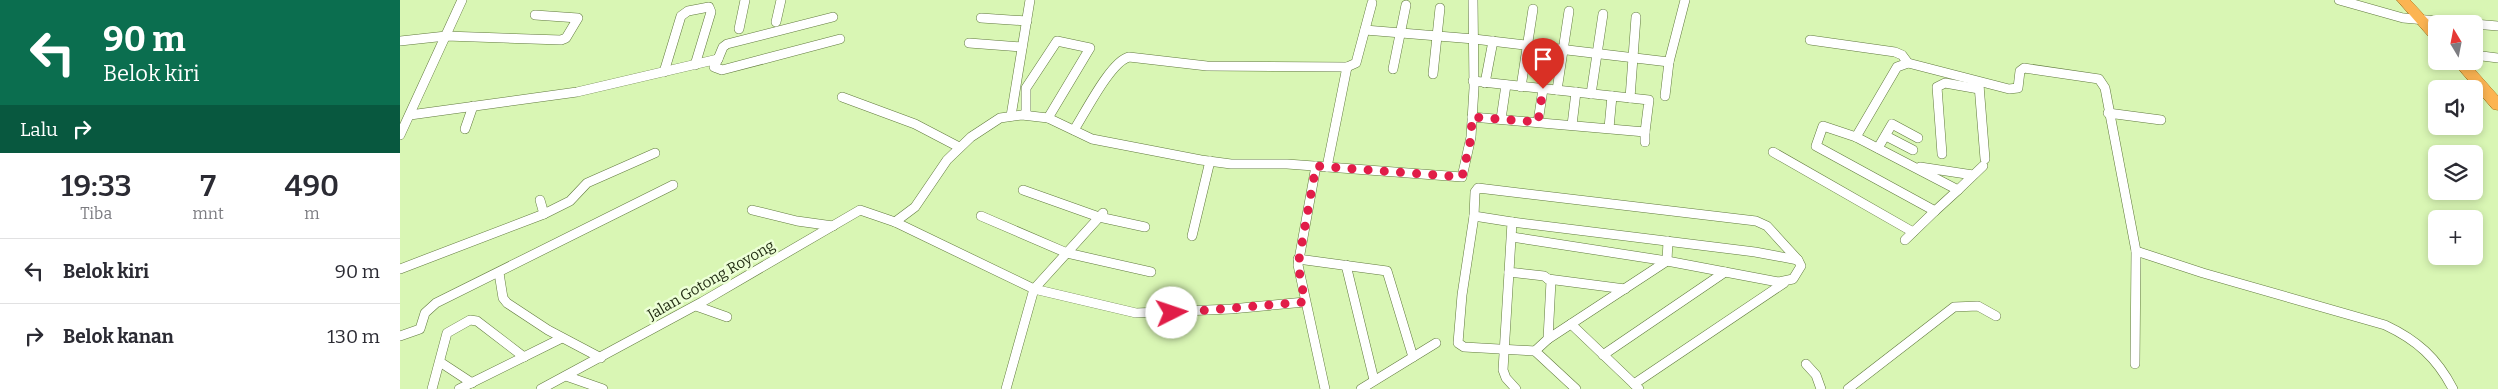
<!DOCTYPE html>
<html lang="id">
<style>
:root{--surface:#fff;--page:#f2f2f3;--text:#2b2b33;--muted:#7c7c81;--line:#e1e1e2}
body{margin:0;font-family:Bitter,serif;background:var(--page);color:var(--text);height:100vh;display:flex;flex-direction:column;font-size:19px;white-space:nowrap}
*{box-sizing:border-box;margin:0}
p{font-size:16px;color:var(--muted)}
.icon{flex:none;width:28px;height:28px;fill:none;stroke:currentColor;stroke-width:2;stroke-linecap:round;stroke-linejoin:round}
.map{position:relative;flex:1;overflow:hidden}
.drawer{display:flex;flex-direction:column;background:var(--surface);width:400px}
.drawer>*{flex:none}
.guide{background:#0b6e4f;color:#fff;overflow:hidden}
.needle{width:32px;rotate:350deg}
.buttons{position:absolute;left:2028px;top:15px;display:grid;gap:10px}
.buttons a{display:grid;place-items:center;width:55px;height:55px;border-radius:8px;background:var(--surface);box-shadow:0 2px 8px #0003;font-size:25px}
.pin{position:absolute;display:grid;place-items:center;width:42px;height:42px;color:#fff;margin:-51px -21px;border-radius:50% 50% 50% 0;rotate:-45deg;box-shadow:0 0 5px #0007}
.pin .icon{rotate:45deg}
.me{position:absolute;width:55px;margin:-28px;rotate:86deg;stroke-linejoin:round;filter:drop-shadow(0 0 4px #0008)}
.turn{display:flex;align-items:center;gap:18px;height:105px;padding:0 20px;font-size:22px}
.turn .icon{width:65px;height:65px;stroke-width:2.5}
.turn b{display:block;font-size:35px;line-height:42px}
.then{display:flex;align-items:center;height:48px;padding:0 20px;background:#0003;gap:10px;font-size:19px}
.eta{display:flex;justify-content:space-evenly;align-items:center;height:85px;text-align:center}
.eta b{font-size:30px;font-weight:600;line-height:35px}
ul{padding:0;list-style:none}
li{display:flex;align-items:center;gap:15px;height:65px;padding:0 20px;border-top:1px solid var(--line)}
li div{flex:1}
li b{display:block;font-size:19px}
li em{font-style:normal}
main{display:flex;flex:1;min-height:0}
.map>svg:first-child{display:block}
</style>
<main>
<section class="drawer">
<div class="guide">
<div class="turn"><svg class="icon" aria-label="left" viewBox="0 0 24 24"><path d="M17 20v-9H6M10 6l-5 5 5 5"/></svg><div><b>90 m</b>Belok kiri</div></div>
<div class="then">Lalu<svg class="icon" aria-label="right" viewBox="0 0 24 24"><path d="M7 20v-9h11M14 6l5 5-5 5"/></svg></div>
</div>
<div class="eta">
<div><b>19:33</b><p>Tiba</p></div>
<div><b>7</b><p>mnt</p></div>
<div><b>490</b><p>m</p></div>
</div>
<ul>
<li><svg class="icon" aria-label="left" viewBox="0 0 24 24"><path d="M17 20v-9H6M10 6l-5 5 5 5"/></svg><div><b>Belok kiri</b></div><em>90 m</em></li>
<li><svg class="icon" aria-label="right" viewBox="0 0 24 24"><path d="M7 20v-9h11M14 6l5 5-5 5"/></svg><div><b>Belok kanan</b></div><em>130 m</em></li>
</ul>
</section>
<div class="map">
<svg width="2098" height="389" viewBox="0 0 2098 389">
<rect width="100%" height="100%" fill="#d9f6b4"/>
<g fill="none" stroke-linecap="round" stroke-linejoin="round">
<g stroke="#617a3d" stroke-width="10">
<g id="minor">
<polyline points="1939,0 2003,18 2072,24"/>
<polyline points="581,18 627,21"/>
<polyline points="376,22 381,0"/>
<polyline points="2074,24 2098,26"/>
<polyline points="339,29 345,0"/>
<polyline points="965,30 1074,39 1269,62 1265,96"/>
<polyline points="1410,40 1495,52 1502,55 1508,63"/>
<polyline points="0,41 46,36 161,40 166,38 178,18 135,15"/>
<polyline points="569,43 622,47"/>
<polyline points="2074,55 2098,58"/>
<polyline points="318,59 323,47 327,44 433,17"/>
<polyline points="1269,62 1285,0"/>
<polyline points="947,67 956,63 972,3"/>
<polyline points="993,69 1006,5"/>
<polyline points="264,72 281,16 288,11 309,7 311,12 295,65"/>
<polyline points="1033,74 1040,8"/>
<polyline points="1085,83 1093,41"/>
<polyline points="1579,85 1585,159"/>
<polyline points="1121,87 1133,9"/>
<polyline points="1157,90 1169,11"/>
<polyline points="1191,94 1203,14"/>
<polyline points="442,97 515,124 559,147"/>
<polyline points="1230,98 1236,17"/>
<polyline points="1708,113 1761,120"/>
<polyline points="10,115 177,92 318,59 314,67 322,70 440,39"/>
<polyline points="626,115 626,88 657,41 690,48 648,118"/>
<polyline points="611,116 630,0"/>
<polyline points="1072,117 1245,132 1249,100 1073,81"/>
<polyline points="1101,119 1106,85"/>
<polyline points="1138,122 1143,89"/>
<polyline points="1172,125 1176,92"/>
<polygon points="1423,126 1456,137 1558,190 1535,211 1416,146"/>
<polyline points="1209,128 1212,96"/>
<polyline points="65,129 73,106"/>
<path d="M674,130C685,113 711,61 729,57L807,66L947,67L927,167"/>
<polyline points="1245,132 1245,142"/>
<polyline points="0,135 62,0"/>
<polyline points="1486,136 1513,150"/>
<path d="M1456,137L1497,67L1508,63L1609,89L1618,88L1620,71L1624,68L1699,79L1705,88L1736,251L1803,273L1985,325C2017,340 2037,358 2053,389"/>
<polyline points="1478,148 1492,124 1518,138"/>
<polyline points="1373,152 1513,232"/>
<polyline points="1542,154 1537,87 1545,83 1579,89"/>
<polyline points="916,166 898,265 925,389"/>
<polyline points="1520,167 1573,175"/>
<polyline points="623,190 699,217 745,227"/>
<polyline points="1558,190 1583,166"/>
<polyline points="140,200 144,214"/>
<polyline points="352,210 397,221 433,226"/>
<polyline points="581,216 667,253 751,272"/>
<polyline points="1074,216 1062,295 1058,343 1064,347 1135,351"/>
<polyline points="495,222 515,207 547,160 571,137 600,118 622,115 648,118 692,139 801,160 831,164 887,164 1062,177 1071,137 1074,88 1073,0"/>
<polyline points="1112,222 1355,252 1398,260 1401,266 1393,279 1378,282 1267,261 1112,237"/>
<polyline points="792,236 810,161"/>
<polyline points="1505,240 1535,211"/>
<polyline points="898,259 987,271 1013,357"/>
<polyline points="946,265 974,380"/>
<polyline points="0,269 144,214 170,201 187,183 255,153"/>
<polyline points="1109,272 1103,370 1106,378 1116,389"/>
<polyline points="99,273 103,298 107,303 148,330 201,358"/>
<polyline points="1148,279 1225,289"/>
<polyline points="296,306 327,317"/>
<polyline points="1171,324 1234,384"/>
<polyline points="0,336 20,329 25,313 36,303 273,185"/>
<polyline points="1148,339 1267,261 1268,241"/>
<polyline points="1203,355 1325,272"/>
<polyline points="40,362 72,383"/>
<polyline points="1406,364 1416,375 1421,389"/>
<polyline points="1735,364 1736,251"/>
<polyline points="166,376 203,389"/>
<polyline points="32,389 47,333 70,320 77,321 124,357"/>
<polyline points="59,389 162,338"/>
<polyline points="141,389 302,302 460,210 495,222 634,289 736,313 831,309 905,302"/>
<polyline points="606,389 634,289 703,213"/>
<polyline points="961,389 1036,343"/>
<polyline points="1176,389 1135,351 1148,339 1151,281 1144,276 1109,272 1112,222 1074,216 1075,192 1078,188 1356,221 1367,226 1398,260"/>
<polyline points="1239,389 1234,384 1384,283"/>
<polyline points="1448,389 1554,307 1578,306 1596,316"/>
</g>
</g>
<g stroke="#af781f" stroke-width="1">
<g id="trunk">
<polygon points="1997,0 2010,0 2036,28 2036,41 2031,39"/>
<polygon points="2052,61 2067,61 2098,96 2098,110 2093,109"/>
</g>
</g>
<use href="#minor" stroke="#fff" stroke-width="9"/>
<use href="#trunk" fill="#fcb452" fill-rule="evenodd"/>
</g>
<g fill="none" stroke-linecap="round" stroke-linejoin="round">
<polyline stroke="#e11d48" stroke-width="9" stroke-dasharray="0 16.2" points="772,313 905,302 898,265 916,166 1062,177 1071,138 1072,117 1138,122 1143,89"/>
</g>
<g text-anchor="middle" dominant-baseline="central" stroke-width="5" stroke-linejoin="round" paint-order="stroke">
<g font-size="15" fill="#222d13" stroke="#edffd7">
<text transform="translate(311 280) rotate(-30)">Jalan Gotong Royong</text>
</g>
</g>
</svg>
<div class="buttons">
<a><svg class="needle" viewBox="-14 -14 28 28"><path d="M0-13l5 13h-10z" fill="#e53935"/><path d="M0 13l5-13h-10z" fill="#7c7c81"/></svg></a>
<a><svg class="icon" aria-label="sound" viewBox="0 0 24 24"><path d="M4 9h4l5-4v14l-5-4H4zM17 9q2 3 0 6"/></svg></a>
<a><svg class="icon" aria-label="layers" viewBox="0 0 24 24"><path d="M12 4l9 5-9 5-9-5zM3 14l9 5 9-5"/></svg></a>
<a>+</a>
</div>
<div class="pin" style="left:1143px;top:89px;background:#d93025"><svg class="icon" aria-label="arrive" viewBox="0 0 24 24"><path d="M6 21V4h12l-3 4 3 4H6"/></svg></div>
<svg class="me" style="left:772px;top:313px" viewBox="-20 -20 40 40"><circle r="19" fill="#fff"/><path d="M0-13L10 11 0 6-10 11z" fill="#e11d48"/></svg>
</div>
</main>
